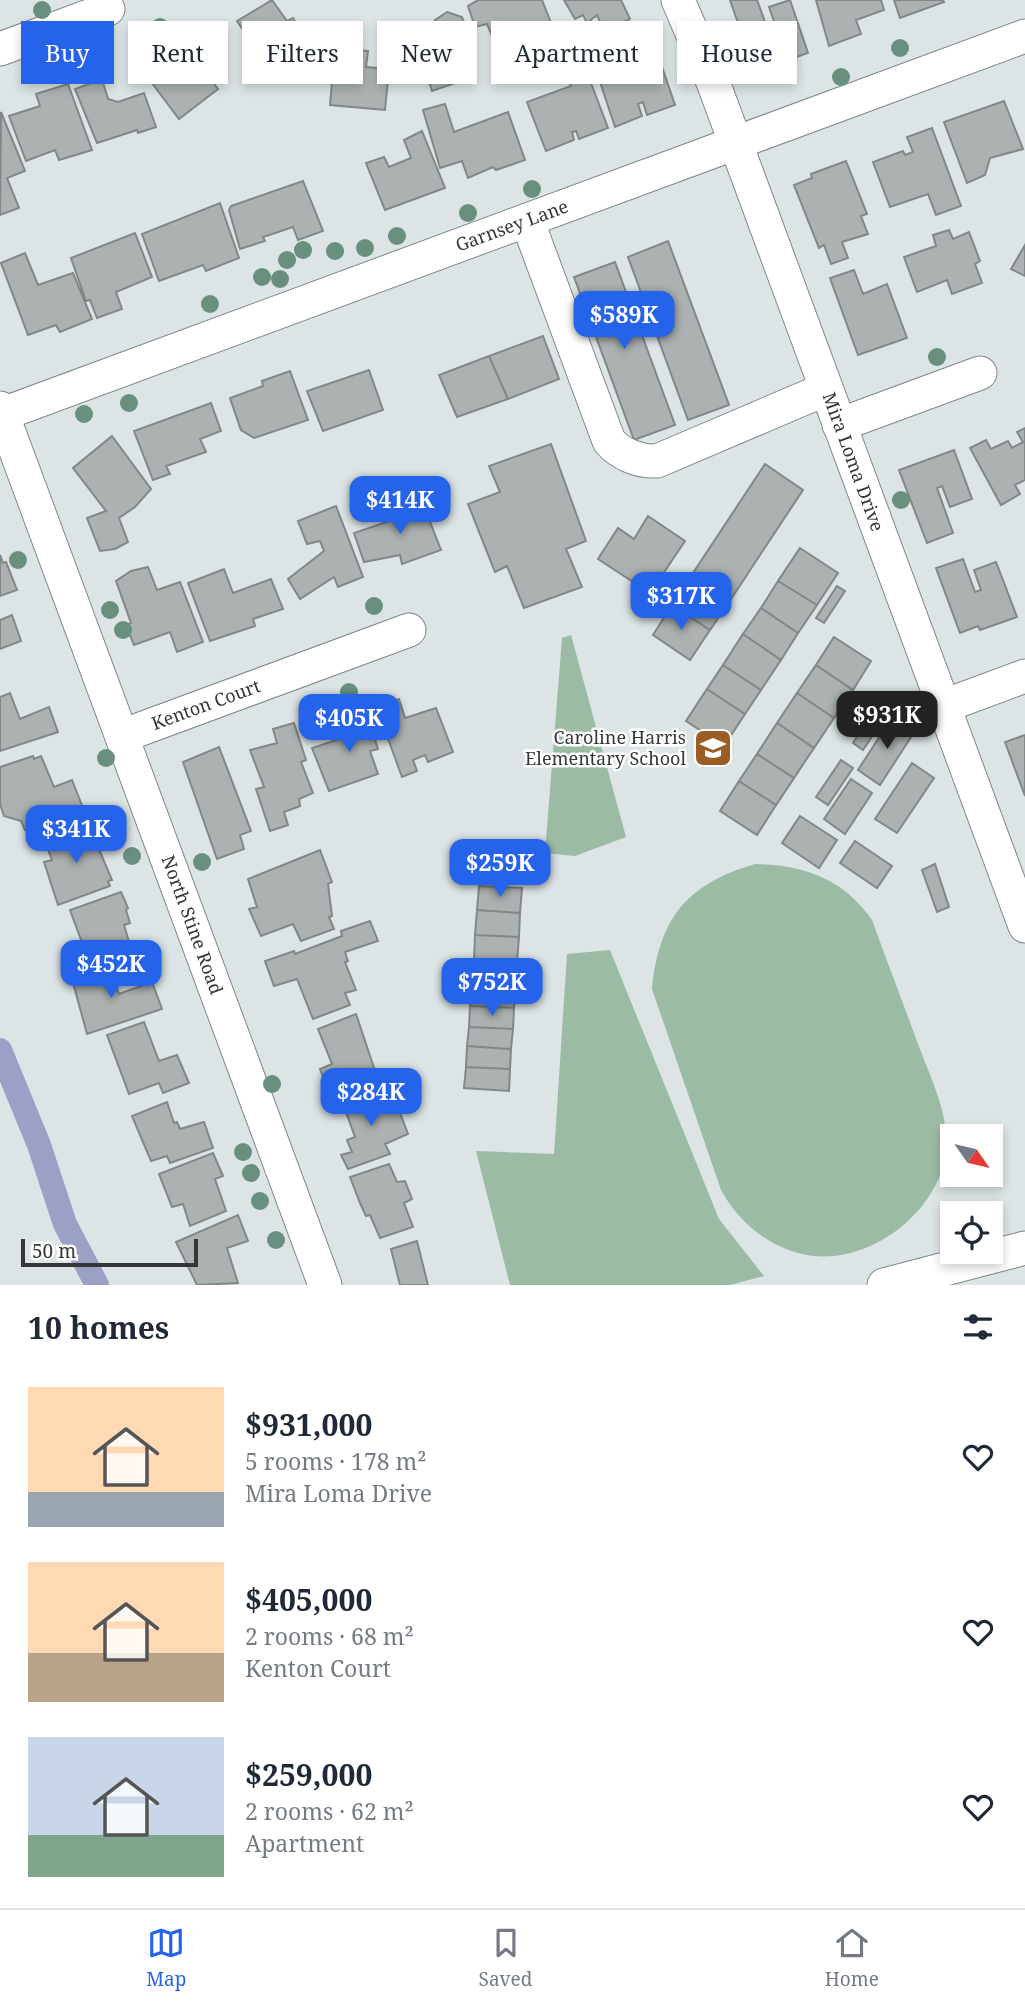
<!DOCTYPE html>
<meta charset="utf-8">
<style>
:root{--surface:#fff;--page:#f6f6f7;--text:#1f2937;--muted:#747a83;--line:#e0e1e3;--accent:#2563eb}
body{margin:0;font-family:"Noto Serif",serif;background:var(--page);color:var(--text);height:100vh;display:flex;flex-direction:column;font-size:26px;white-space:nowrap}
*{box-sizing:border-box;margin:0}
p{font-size:23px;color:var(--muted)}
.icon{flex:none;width:38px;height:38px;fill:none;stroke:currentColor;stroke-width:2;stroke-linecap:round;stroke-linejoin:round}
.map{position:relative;height:1285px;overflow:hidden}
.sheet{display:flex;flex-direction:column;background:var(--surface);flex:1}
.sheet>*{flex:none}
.banner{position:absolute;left:21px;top:21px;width:984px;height:63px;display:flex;gap:14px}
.needle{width:46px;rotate:124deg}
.buttons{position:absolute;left:940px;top:1124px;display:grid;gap:14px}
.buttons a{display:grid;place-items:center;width:63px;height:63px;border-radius:0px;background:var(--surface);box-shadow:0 4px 10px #0003;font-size:35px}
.scale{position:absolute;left:21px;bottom:18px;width:177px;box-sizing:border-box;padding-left:7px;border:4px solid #343738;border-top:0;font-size:19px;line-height:24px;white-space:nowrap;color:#343738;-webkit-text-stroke:5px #fff;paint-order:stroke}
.price{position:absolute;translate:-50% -60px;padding:0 16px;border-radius:14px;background:var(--accent);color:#fff;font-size:23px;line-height:46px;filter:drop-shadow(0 2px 4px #0008)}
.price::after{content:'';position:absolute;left:50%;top:42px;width:21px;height:16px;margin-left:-10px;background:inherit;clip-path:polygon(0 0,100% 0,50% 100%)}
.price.selected{background:#222;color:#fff}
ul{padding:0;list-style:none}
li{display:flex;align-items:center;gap:21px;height:175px;padding:0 28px}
li span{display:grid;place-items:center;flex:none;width:196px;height:140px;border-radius:0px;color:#555}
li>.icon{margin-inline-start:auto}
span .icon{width:84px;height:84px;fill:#fffc;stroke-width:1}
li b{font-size:30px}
h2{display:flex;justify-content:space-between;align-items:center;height:84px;padding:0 28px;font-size:30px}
.tag{padding:0 24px;border-radius:0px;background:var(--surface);box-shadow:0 4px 10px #0003;font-size:24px;line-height:63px}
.tag.selected{background:var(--accent);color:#fff}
.tab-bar{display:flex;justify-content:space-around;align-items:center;height:98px;border-top:2px solid var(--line);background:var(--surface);font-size:19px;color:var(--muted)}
.tab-bar a{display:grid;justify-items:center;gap:4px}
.tab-bar .selected{color:var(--accent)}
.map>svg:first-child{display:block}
.green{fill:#9cbba5}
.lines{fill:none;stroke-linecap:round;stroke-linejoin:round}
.canal{stroke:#9da0c6;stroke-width:24}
.building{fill:#abb2b1;stroke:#818887;stroke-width:2}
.minor-casing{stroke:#808789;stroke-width:35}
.minor{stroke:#fff;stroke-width:33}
.tree{fill:#69907e}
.labels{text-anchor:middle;stroke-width:5;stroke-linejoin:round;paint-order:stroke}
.street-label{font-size:18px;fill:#343738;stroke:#fff}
.poi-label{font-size:18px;fill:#343738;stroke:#fff;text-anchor:end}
</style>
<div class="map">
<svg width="1025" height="1285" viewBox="0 0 1025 1285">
<rect width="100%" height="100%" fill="#dce4e6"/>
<!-- green -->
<path class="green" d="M571,635L626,837L575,856L545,853L562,638Z
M755,864C803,865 843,878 872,920C887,961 903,1003 918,1044C931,1079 949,1113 946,1151C939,1214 865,1269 802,1254C767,1246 738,1221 721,1190L652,989C659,919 686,884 755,864Z
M610,950L719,1219L764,1276L730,1285H510L476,1151L554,1154L567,954Z"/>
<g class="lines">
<!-- canal -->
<path class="canal" d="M0,1050L39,1145L65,1224L97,1285"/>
</g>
<!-- building -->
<path class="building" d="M272,0L287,21L293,18L300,29L308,23L324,47L290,72L286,66L272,73L237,21Z
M478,0H542L558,41L522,55L516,42L497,48L487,24L475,27L468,6Z
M564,0H621L630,19L604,31L597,15L587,23L583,15L575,19Z
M730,0H757L768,30L776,27L769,7L790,0L808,53L755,72Z
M816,0H881L884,10L856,20L861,34L829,46Z
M894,0H943L944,2L900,18Z
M447,12L462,17L469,34L475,51L462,57L470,78L432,91L427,75L405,81L396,56L417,47L413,37L439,29L435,20Z
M650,32L675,105L647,115L643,102L638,104L642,116L615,127L597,73L621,64L626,78L635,75L623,41Z
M188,34L205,56L198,62L218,89L179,119L152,83L179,66L166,50Z
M335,49L368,51L366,67L389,69L385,110L330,105Z
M586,70L608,128L579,139L576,131L572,132L574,140L546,151L527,102L571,86L568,77Z
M102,79L108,99L118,102L144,93L156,127L138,133L137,130L97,143L75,89Z
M68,84L92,150L59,160L55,150L26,161L9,116L40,106L36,94Z
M1004,101L1023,149L990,158L985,175L967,183L944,122Z
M445,104L454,132L508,112L525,160L496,170L493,167L468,178L462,161L440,168L423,110Z
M1,112L25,171L7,178L19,208L0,215Z
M932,128L961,206L936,215L928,194L890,207L873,162L903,151L905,155L913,152L907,137Z
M422,131L445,188L385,210L366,163L384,157L389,167L411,158L404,140Z
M846,161L867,214L861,216L868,234L842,242L848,258L831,264L824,245L819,248L794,185L812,178L811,174Z
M303,181L323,231L298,240L293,227L263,237L265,241L240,249L229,210L231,206Z
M220,203L239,258L206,271L203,265L159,281L142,234Z
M949,230L953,239L969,232L980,261L975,264L982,283L952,294L947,280L917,292L904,257L936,246L933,235Z
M135,233L152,277L116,292L122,309L97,318L90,300L86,301L71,258Z
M668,241L729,405L688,420L628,257Z
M1025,245V276L1011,269Z
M25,253L38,285L73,273L92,319L60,332L56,325L28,335L1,263Z
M615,262L675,425L634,440L574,277Z
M854,270L863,294L887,284L907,338L858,355L830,278Z
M543,336L559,379L508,399L489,356Z
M489,356L508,399L457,417L439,375Z
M369,370L383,410L323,431L307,391Z
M290,371L308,420L254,438L241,430L230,398L263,386L262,381Z
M211,403L221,431L200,439L206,452L166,466L170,474L153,480L134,431Z
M1025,428V480L1015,485L1020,494L1001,505L970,448L986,440L991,449L1008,441L1012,448L1023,442L1017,432Z
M112,436L151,489L135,507L119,518L128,542L115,549L100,551L87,518L106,511L73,468Z
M551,444L586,541L566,549L582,587L524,608L507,566L495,572L468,504L500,492L489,466Z
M954,450L972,499L950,507L942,486L937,488L953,533L927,543L899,470Z
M765,464L803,490L729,602L691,576Z
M421,499L441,550L402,564L400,555L364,562L354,533L395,519L392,510Z
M336,506L363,577L338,587L334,577L300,599L288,579L324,551L320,541L307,544L298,521Z
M648,516L685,541L650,593L598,559L618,528L634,539Z
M800,548L838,573L817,605L778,581Z
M0,555L3,563L6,562L17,590L0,596Z
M963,559L975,592L981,590L974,570L996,562L1017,617L980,630L978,626L960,633L936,568Z
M148,567L157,590L180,582L203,642L177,652L170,632L134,645L126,625L131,623L116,581L131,571Z
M224,569L233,593L271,579L283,609L253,619L255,626L210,641L188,583Z
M691,576L729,602L710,630L672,605Z
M778,581L817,605L798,633L761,608Z
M837,586L845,591L824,623L816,618Z
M672,605L710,630L690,660L653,635Z
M761,608L798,633L781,660L743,634Z
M12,615L21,641L0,649V620Z
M743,634L781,660L761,690L723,665Z
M834,637L871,661L853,690L816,665Z
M723,665L761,690L745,714L707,689Z
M816,665L853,690L834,718L797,693Z
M707,689L745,714L724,746L686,721Z
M10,693L20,719L49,707L58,732L0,751V697Z
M797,693L834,718L814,748L777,723Z
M399,699L405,718L436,708L453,752L428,762L425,755L413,760L417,771L402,777L383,725L378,727L372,709Z
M878,705L888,712L863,750L853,743Z
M369,712L378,739L375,740L378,749L370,751L378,774L329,791L312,748L349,736L343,721Z
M893,716L915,731L880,785L858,770Z
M294,723L306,760L301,762L313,793L299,799L300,806L284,812L288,825L270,831L256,789L264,787L250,750L277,743L273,729Z
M777,723L814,748L794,778L757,754Z
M1025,735V796L1005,742Z
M219,747L251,831L240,835L244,849L217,859L183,762Z
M757,754L794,778L776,805L739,781Z
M33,756L34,759L41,756L54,787L72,780L83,808L25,830L21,821L4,816L0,804V767Z
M841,760L853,768L828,805L816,797Z
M912,763L934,778L897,833L875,819Z
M851,779L872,793L845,834L824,819Z
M739,781L776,805L757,835L720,811Z
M800,816L837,840L819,868L782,843Z
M88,823L112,880L108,881L110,886L58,905L44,862L52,860L44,839Z
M855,841L892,866L877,888L840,863Z
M320,850L332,882L328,884L332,916L329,917L334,929L301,941L293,924L261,936L249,909L257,907L248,879Z
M935,864L949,907L937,912L922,870Z
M479,886L522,888L520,913L477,910Z
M121,892L128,908L126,910L130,923L124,925L130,945L104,955L101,948L86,953L70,910Z
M477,910L520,913L519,937L475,935Z
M370,921L378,941L345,952L348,961L345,962L356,990L345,993L350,1005L313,1019L297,979L274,986L265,961L294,951L295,954L342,936L341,931Z
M475,935L519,937L517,962L474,960Z
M474,960L517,962L515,985L472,983Z
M107,963L119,994L152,982L162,1009L87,1034L72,979Z
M472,983L515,985L514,1008L470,1006Z
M470,1006L514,1008L513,1029L469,1027Z
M356,1014L377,1077L330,1095L320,1069L332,1064L318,1029Z
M144,1022L159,1061L177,1055L189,1083L163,1093L159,1083L129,1094L107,1035Z
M469,1027L513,1029L511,1049L467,1046Z
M467,1046L511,1049L510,1069L466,1067Z
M466,1067L510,1069L509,1091L464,1088Z
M379,1088L388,1109L397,1105L408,1134L385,1144L390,1154L348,1169L341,1155L352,1152L347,1140L355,1137L342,1101Z
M167,1102L174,1123L177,1122L180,1129L204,1122L213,1148L170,1163L167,1156L151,1161L132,1116Z
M213,1153L223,1176L215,1179L226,1211L190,1226L183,1204L172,1207L159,1174Z
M389,1164L397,1182L405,1181L412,1199L404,1203L413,1227L380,1238L370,1215L366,1216L360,1203L350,1177Z
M238,1215L248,1241L227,1248L238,1283L197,1285L176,1242Z
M417,1241L428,1285H400L391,1249Z"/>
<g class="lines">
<defs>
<path id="minor" d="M678,0L713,82L1025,926
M0,49L108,9
M527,220L609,441C620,454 639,462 657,461L826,389
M0,408L325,1285
M0,415L1025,36
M839,425L980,373
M944,706L1025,676
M122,736L409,630
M884,1285L1025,1248"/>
</defs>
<!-- minor casing -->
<use href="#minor" class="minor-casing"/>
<!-- minor -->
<use href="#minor" class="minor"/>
</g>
<!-- trees -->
<g class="tree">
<circle cx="42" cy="10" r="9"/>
<circle cx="160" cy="27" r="9"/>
<circle cx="900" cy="48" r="9"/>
<circle cx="66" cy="54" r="9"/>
<circle cx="841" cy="77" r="9"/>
<circle cx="532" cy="189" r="9"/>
<circle cx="468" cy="213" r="9"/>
<circle cx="397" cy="236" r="9"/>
<circle cx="365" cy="248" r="9"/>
<circle cx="303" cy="250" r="9"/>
<circle cx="335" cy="251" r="9"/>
<circle cx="287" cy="260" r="9"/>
<circle cx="262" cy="277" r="9"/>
<circle cx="280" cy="279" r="9"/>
<circle cx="210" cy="304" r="9"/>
<circle cx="937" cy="357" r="9"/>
<circle cx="129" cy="403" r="9"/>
<circle cx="84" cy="414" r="9"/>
<circle cx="901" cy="500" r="9"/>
<circle cx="18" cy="560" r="9"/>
<circle cx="374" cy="606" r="9"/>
<circle cx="110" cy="610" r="9"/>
<circle cx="123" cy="630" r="9"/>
<circle cx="349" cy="692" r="9"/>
<circle cx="106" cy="758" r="9"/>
<circle cx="132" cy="856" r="9"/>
<circle cx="202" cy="862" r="9"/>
<circle cx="272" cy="1084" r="9"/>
<circle cx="243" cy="1152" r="9"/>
<circle cx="251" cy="1173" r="9"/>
<circle cx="260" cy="1201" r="9"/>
<circle cx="276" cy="1240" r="9"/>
</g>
<!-- icons -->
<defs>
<symbol id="school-square" viewBox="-11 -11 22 22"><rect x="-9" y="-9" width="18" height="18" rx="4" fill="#9c5d24" stroke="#fff"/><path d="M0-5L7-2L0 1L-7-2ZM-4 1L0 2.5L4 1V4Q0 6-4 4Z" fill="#fff"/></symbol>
</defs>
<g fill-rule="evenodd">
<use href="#school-square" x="691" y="726" width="44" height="44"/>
</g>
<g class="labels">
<!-- street labels -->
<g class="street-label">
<text transform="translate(512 226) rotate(-20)" y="6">Garnsey Lane</text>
<text transform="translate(853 462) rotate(70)" y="6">Mira Loma Drive</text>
<text transform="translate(206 705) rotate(-20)" y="6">Kenton Court</text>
<text transform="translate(192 925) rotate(70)" y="6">North Stine Road</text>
</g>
<!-- poi labels -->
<g class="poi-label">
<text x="686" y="744">Caroline Harris<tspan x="686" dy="21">Elementary School</tspan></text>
</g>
</g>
</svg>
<div class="buttons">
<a><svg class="needle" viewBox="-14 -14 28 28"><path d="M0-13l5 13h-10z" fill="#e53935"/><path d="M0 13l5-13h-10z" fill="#747a83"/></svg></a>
<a><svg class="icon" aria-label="locate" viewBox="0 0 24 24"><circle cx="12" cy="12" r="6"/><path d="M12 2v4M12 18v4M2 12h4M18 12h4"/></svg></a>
</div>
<div class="scale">50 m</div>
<b class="price" style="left:624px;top:351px">$589K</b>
<b class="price" style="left:400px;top:536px">$414K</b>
<b class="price" style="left:681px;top:632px">$317K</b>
<b class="price selected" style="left:887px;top:751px">$931K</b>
<b class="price" style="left:349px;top:754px">$405K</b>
<b class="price" style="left:76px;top:865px">$341K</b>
<b class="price" style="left:500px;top:899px">$259K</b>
<b class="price" style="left:111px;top:1000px">$452K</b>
<b class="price" style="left:492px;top:1018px">$752K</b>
<b class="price" style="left:371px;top:1128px">$284K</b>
<div class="banner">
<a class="tag selected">Buy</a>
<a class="tag">Rent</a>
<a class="tag">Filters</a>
<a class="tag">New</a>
<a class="tag">Apartment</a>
<a class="tag">House</a>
</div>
</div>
<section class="sheet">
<h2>10 homes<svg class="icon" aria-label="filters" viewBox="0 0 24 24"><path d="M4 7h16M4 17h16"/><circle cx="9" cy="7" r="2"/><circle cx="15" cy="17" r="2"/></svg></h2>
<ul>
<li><span style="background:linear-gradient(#ffd9b3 75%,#9aa5b1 0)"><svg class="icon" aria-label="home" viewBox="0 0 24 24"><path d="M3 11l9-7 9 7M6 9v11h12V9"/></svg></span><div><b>$931,000</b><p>5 rooms · 178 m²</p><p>Mira Loma Drive</p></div><svg class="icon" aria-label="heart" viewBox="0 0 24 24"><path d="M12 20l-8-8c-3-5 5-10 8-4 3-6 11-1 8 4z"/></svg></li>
<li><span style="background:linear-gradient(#ffd9b3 65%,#b9a48a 0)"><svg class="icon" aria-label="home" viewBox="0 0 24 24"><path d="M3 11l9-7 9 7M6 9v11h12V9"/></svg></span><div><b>$405,000</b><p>2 rooms · 68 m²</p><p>Kenton Court</p></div><svg class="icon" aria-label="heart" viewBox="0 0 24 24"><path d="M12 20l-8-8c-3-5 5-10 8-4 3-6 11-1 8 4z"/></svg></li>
<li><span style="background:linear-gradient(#c9d6e8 70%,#7fa58c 0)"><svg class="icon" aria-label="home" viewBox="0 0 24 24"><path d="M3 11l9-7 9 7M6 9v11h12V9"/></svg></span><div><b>$259,000</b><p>2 rooms · 62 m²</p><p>Apartment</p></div><svg class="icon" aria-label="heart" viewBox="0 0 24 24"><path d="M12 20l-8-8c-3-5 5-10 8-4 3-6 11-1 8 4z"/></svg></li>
</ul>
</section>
<nav class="tab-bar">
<a class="selected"><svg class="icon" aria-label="map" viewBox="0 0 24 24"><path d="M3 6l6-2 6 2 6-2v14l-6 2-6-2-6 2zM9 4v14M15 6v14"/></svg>Map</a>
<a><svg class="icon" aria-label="saved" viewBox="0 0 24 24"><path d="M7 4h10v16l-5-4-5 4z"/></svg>Saved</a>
<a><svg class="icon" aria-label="home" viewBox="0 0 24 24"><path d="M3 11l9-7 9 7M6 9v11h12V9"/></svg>Home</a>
</nav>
